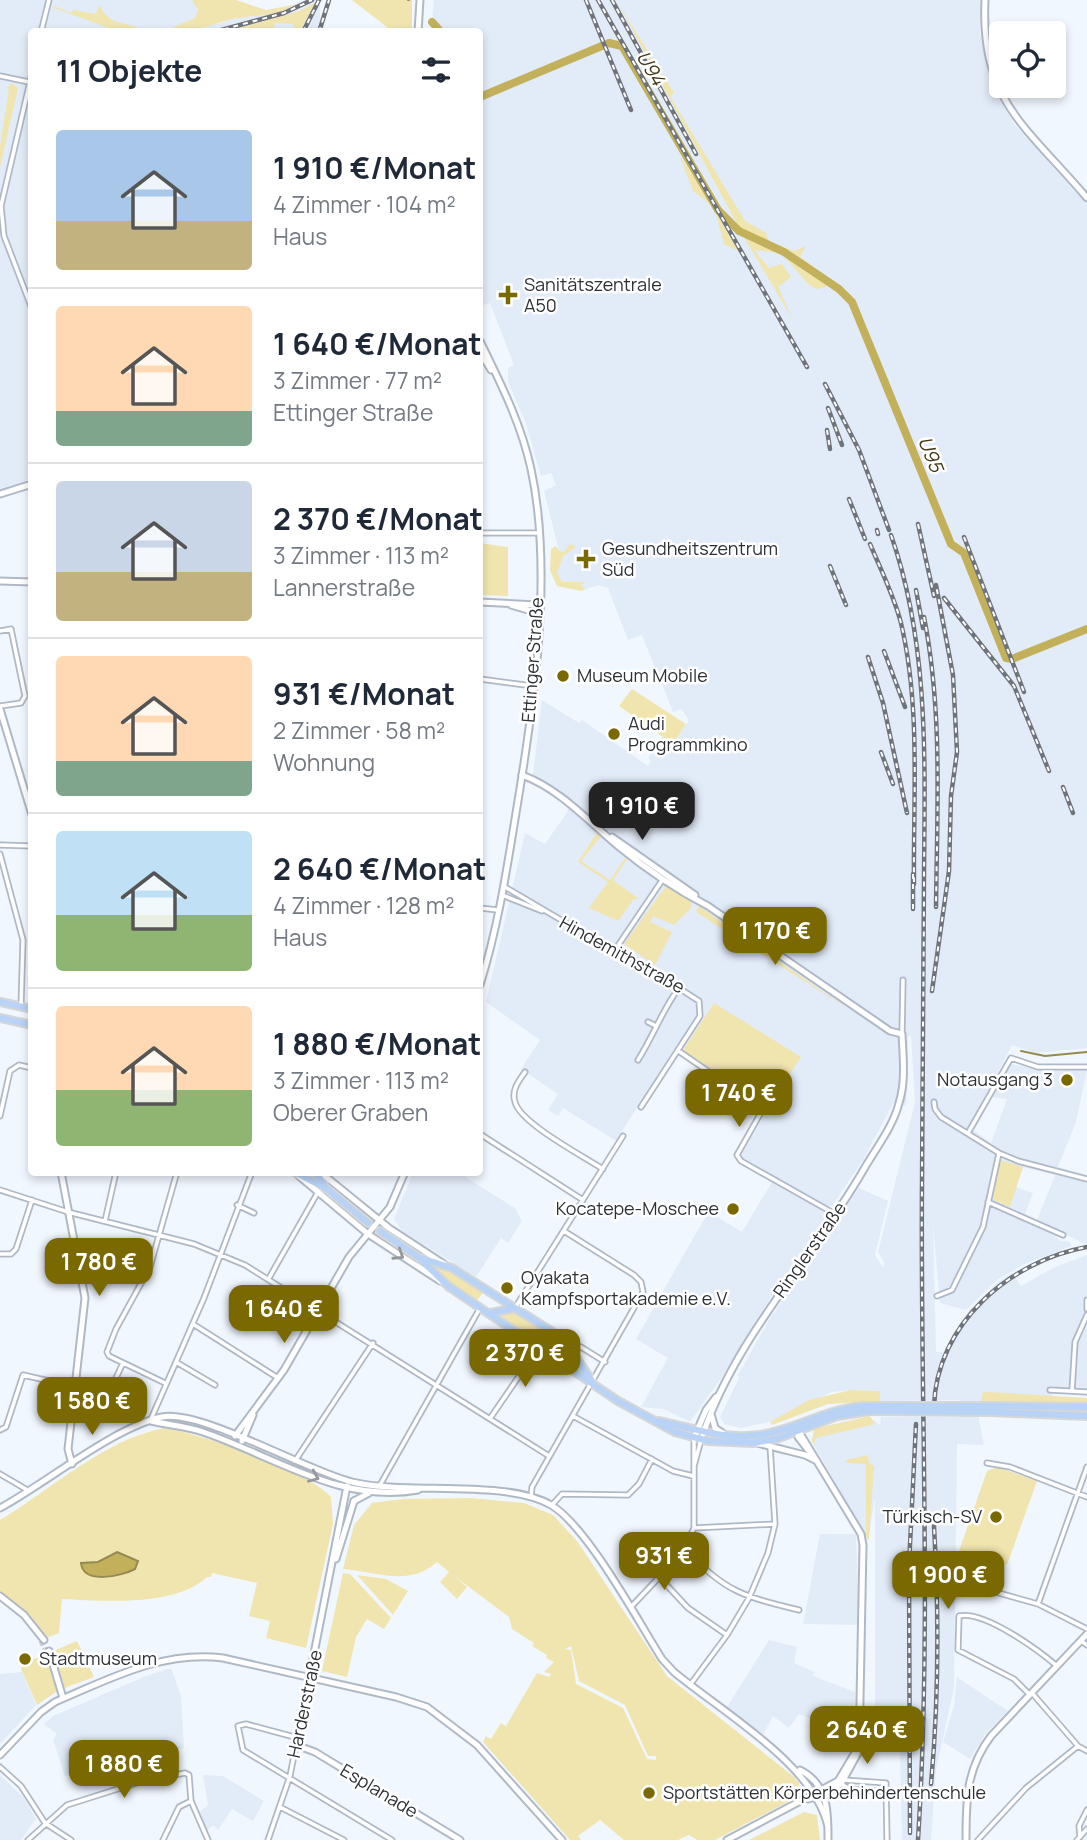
<!DOCTYPE html>
<html lang="de">
<meta charset="utf-8">
<style>
:root{--surface:#fff;--page:#f2f2f3;--text:#1f2937;--muted:#747a83;--line:#e0e1e3;--accent:#7a6800}
body{margin:0;font-family:Manrope,sans-serif;background:var(--page);color:var(--text);height:100vh;display:flex;flex-direction:column;font-size:26px;white-space:nowrap}
*{box-sizing:border-box;margin:0}
p{font-size:23px;color:var(--muted)}
.icon{flex:none;width:38px;height:38px;fill:none;stroke:currentColor;stroke-width:2;stroke-linecap:round;stroke-linejoin:round}
.map{position:relative;flex:1;overflow:hidden}
.drawer{position:absolute;left:28px;top:28px;width:455px;height:1148px;display:flex;flex-direction:column;background:var(--surface);border-radius:7px;box-shadow:0 4px 10px #0003}
.drawer>*{flex:none}
.fabs{position:absolute;left:989px;top:21px;display:grid;gap:14px}
.fabs a{display:grid;place-items:center;width:77px;height:77px;border-radius:7px;background:var(--surface);box-shadow:0 4px 10px #0003;font-size:35px}
.price{position:absolute;translate:-50% -60px;padding:0 16px;border-radius:14px;background:var(--accent);color:#fff;font-size:23px;line-height:46px;filter:drop-shadow(0 2px 4px #0008)}
.price::after{content:'';position:absolute;left:50%;top:42px;width:21px;height:16px;margin-left:-10px;background:inherit;clip-path:polygon(0 0,100% 0,50% 100%)}
.price.current{background:#222;color:#fff}
ul{padding:0;list-style:none}
li{display:flex;align-items:center;gap:21px;height:175px;padding:0 28px}
li+li{border-top:2px solid var(--line)}
li span{display:grid;place-items:center;flex:none;width:196px;height:140px;border-radius:7px;color:#555}
li>.icon{margin-inline-start:auto}
span .icon{width:84px;height:84px;fill:#fffc;stroke-width:1}
li b{font-size:30px}
h2{display:flex;justify-content:space-between;align-items:center;height:84px;padding:0 28px;font-size:30px}
.map>svg:first-child{display:block}
.built{fill:#e2ebf8}
.green{fill:#f0e5af;fill-rule:evenodd}
.water{fill:#c2b05b;stroke:#958a50;stroke-width:2}
.lines{fill:none;stroke-linecap:round;stroke-linejoin:round}
.stream{stroke:#958a50;stroke-width:2}
.river{stroke:#c2b05b;stroke-width:8}
.tertiary-tunnel{stroke:#cacfd7;stroke-width:5;stroke-dasharray:5 2.5;stroke-linecap:butt}
.minor-casing{stroke:#afb9c6;stroke-width:7}
.tertiary-casing{stroke:#afb9c6;stroke-width:9}
.secondary-casing{stroke:#afb9c6;stroke-width:9}
.primary-casing{stroke:#d5d6d7;stroke-width:10}
.minor{stroke:#fff;stroke-width:3.5}
.tertiary{stroke:#fff;stroke-width:5}
.secondary{stroke:#fff;stroke-width:5}
.primary{stroke:#b8d3f6;stroke-width:6}
.rail-casing{stroke:#6f747a;stroke-width:4.5}
.rail{stroke:#fff;stroke-width:2;stroke-dasharray:5;stroke-linecap:butt}
.primary-bridge-casing{stroke:#d5d6d7;stroke-width:10;stroke-linecap:butt}
.primary-bridge{stroke:#b8d3f6;stroke-width:6}
.oneway{stroke:#96989a}
.poi-dot{fill:#7a6800;stroke:#fff;stroke-width:2.5}
.labels{text-anchor:middle;stroke-width:5;stroke-linejoin:round;paint-order:stroke}
.poi-label{font-size:18px;fill:#2d3136;stroke:#fff;text-anchor:start}
.street-label{font-size:18px;fill:#2d3136;stroke:#fff}
.water-label{font-size:19px;font-style:italic;fill:#3f3813;stroke:#fff}
</style>
<div class="map">
<svg width="1087" height="1840" viewBox="0 0 1087 1840">
<rect width="100%" height="100%" fill="#f1f7ff"/>
<!-- built -->
<path class="built" d="M0,0H192L197,6V15L218,24L232,19L278,13L304,0H324L320,1V20L326,0H331L321,31L32,32L31,479L0,489Z
M434,0H981L980,34L992,88L1015,125L1087,205V1048L1036,1053L1012,1045L969,1127L991,1143L1007,1099L993,1097L1011,1064L1046,1071L1087,1070L1076,1122L1058,1167L1087,1175V1245L1037,1220L1055,1175L1023,1167L1016,1187L1033,1193L1023,1219L1053,1232L1060,1241H1069L1072,1246L1025,1264L998,1279L966,1310L940,1303L933,1224L936,1352H944L969,1311L998,1282L1012,1273L1021,1286L1053,1268L1087,1255V1390L1053,1388L1052,1396L982,1393L979,1419L984,1445L957,1444L954,1688L936,1770L931,1840H902L899,1714L889,1713V1720L875,1719V1498L868,1540L811,1440L817,1428L855,1419L874,1420L880,1425L881,1417H958L959,1400L880,1401V1391L851,1390L832,1392L770,1422L740,1428L724,1424L720,1417L739,1378L738,1375L769,1320L859,1188L888,1201L875,1255L883,1268L884,1262L878,1252L915,1102L911,1035L908,1037L906,1106L894,1102L863,1160L832,1206H827L742,1158L743,1151L766,1113L764,1105L684,1055L682,1050L674,1049L616,1141L563,1108L558,1116L548,1110L558,1094L521,1069L540,1040L486,1002L525,833L545,844L568,811L567,806L532,782L542,700L579,723L582,720L648,766L651,760L648,758L663,736L673,744L689,720L681,709L673,712L656,669L642,674L655,668L642,635L628,640L608,588L598,585L582,591L557,586L550,570L551,560L559,551L544,491L556,485L551,473L541,476L525,421L508,382V368L514,365L490,303L480,306V32H431Z
M459,1173L515,1208L522,1221L508,1243L501,1238L476,1277L402,1231L394,1219L413,1173Z
M772,1182L831,1215L828,1220L775,1290L720,1380L690,1422L664,1409L641,1407L668,1358L636,1339L696,1233L709,1212L742,1232Z
M820,1534H856L859,1625L803,1624Z
M769,1640L797,1647L794,1663L814,1672L813,1676L855,1692L854,1746L821,1735L824,1725L799,1714L789,1728L773,1716L763,1735L727,1707Z
M171,1668L181,1696L184,1748L65,1776L53,1740L57,1734L44,1724L53,1716L146,1676Z
M22,1672L36,1705L0,1744V1674Z
M957,1677L1008,1711L986,1733L970,1759L943,1742L954,1705Z
M0,1775L23,1797L36,1819L21,1840H0Z
M203,1775L223,1776L264,1801L253,1821L232,1809L218,1830L214,1825L206,1831L200,1812L208,1805Z"/>
<!-- green -->
<path class="green" d="M192,0H236L266,10L298,4L278,13L232,19L192,31H164L195,18L198,10Z
M352,0H412V31H392Z
M316,2L300,31H293L294,24L275,23L273,31H227L300,11Z
M618,3L674,93L670,96L745,221L766,233L769,241L794,251L806,246L800,257L827,276L826,287L817,289L809,285L781,253L754,250L769,268L782,264L791,277L778,287L793,320L748,244Z
M99,5C111,28 124,20 147,31H117L54,8V6L71,13L73,10L96,14Z
M12,83L18,88L0,167V146L9,89H6Z
M680,157L700,183L738,247V251L724,244L714,207L693,191Z
M480,543L508,547V596L480,595Z
M570,544L576,547L563,556L557,573L562,582H584L581,586L585,589L582,591L557,586L550,570L551,549L556,546L559,551L564,552Z
M632,689L686,724L673,744L619,706Z
M598,831L602,835L581,861L610,880L625,858L627,859L613,880L639,899H634L618,921L589,908L608,882L578,862Z
M666,886L692,902L691,908L674,925L653,916L650,922L672,932L655,965L624,944Z
M699,906L845,1007L699,914L696,911Z
M714,1003L801,1057L769,1105L682,1052Z
M1003,1161L1023,1167L1010,1207L994,1200L992,1195L999,1162Z
M431,1265L453,1272L484,1291L477,1301L447,1282Z
M515,1311L557,1338L584,1373L498,1314Z
M851,1390L880,1391V1401L828,1404L772,1425L770,1422L809,1400Z
M989,1392L1087,1398V1402H981L982,1393Z
M870,1416L875,1424L816,1438L814,1444L820,1457L812,1441L814,1429Z
M164,1428C200,1433 308,1471 331,1497L333,1524L306,1648L266,1638L270,1621L249,1616L257,1583L212,1573L211,1577H207C175,1607 105,1601 62,1599L59,1633L46,1638L32,1618L0,1592V1520C52,1489 103,1440 164,1428ZM112,1554L135,1559L130,1572L99,1577L81,1563L98,1562Z
M868,1455L869,1463L874,1466L869,1540L863,1533L866,1532V1464L847,1463L846,1460Z
M998,1467L1037,1481L1007,1565L959,1551L987,1471Z
M470,1498L524,1503L553,1515L577,1541L667,1676L793,1776L800,1784L797,1788L801,1795L715,1840H697L689,1835L678,1840H624L600,1820L578,1836L581,1840H570L483,1742L486,1736L491,1739L501,1723L506,1726L537,1673L549,1677L551,1674L544,1672L554,1662L546,1658L547,1655L532,1646L534,1643L512,1629L509,1617L453,1575L467,1587L457,1599L440,1582L449,1572L437,1562C410,1587 376,1572 343,1569L354,1525L372,1503L403,1499ZM571,1646L579,1681L625,1705L648,1756H656V1760L647,1759L623,1708L576,1684L571,1650L565,1649Z
M343,1573L350,1574L391,1618L384,1629L367,1619L356,1637L347,1677L322,1671Z
M357,1575L386,1579L408,1591L393,1615Z
M77,1641L94,1677L59,1690L37,1705L21,1669L25,1663Z
M804,1812L817,1815L820,1840H749Z"/>
<!-- water -->
<path class="water" d="M117,1552L138,1561L135,1569C122,1576 83,1585 81,1563L98,1562Z"/>
<g class="lines">
<!-- stream -->
<path class="stream" d="M408,0H409
M432,22L436,25
M756,239L784,252L828,282
M1021,1051L1045,1056L1087,1052"/>
<!-- river -->
<path class="river" d="M432,22L441,32
M480,97L609,43L622,46L718,210L739,231L784,252L839,289L852,302L951,544L964,553L1006,658L1012,659L1087,629"/>
<!-- tertiary-tunnel -->
<path class="tertiary-tunnel" d="M41,1641L46,1652"/>
<defs>
<path id="minor" d="M41,32L49,0
M32,73L1,206L4,236L32,309
M0,76L29,82
M480,533H539
M0,631L11,629L25,696L21,703L0,706
M480,679L533,686
M0,845L32,846
M0,854L23,940L21,1007
M505,887L607,947L635,960L699,1001L700,1016L641,1107
M502,895L542,911
M480,908L498,910
M615,950L663,879
M648,1022L656,1026
M902,1034L903,980
M680,1052L763,1109L737,1155L741,1161L835,1214
M638,1060C652,1038 660,1016 674,995
M525,1072C519,1081 511,1090 515,1102C520,1123 583,1156 603,1169
M934,1102L935,1109L941,1117L999,1153L1018,1161L1087,1179
M0,1116L10,1071L19,1065L32,1068
M968,1133L1011,1058L1038,1067H1087
M480,1134L583,1200
M0,1190L68,1212L194,1244L245,1265L549,1456
M988,1202L1063,1235
M237,1205L254,1213
M105,1221L116,1172
M0,1254H11L16,1249L32,1200
M269,1278L318,1192
M937,1296L952,1290L983,1227L999,1153
M1087,1300V1309
M515,1308L623,1136
M193,1324L278,1378
M567,1344L581,1347L605,1362
M176,1362L215,1385
M115,1380L123,1363
M165,1383L109,1356L107,1352L116,1329L150,1267L177,1172
M1050,1390L1087,1392
M1072,1391L1075,1342L1087,1315
M573,1416L673,1471L693,1476
M491,1417L539,1347
M151,1419L204,1298L252,1172
M0,1430L6,1427L23,1375L76,1387
M295,1461L373,1343
M987,1463L1010,1467L1087,1497
M694,1466L701,1440
M0,1474L29,1491
M380,1485L480,1308
M531,1497L532,1487L643,1292L641,1282L634,1275L564,1231
M552,1505L562,1494L628,1495L639,1484L652,1459
M694,1528L775,1524
M685,1548C722,1591 745,1597 799,1610
M660,1578L688,1608L727,1635
M963,1583L1038,1604L1087,1629
M1038,1604L1087,1467
M631,1607L680,1555L694,1528V1439
M1081,1641L1087,1645
M690,1685L727,1635L749,1598L768,1553L775,1524L770,1446
M1032,1693L1078,1746L1087,1751
M1030,1695L1014,1679L958,1650L959,1616C984,1610 1038,1650 1057,1666
M298,1738L246,1724L238,1726L243,1750L392,1840
M0,1767L21,1786L45,1823L71,1840
M844,1780L886,1783L887,1840
M841,1784L850,1789L886,1792
M280,1807L344,1840
M1080,1837L1079,1826L1087,1810
M28,1840L67,1805L143,1781L185,1773L189,1775L191,1801L208,1840
M163,1840L179,1807L191,1801
M268,1840L290,1776L296,1745
M978,1840L1026,1788L1078,1746
M1077,1840L1087,1829"/>
<path id="tertiary" d="M0,494L32,484
M0,581L32,582
M480,602L538,605
M511,605L538,613
M0,709L32,815
M522,775C560,789 588,821 618,846C646,869 677,890 708,906L890,1031L902,1034C903,1056 906,1082 899,1103C893,1127 876,1148 864,1169C813,1258 737,1335 703,1434
M612,837L695,895
M61,1172L85,1298L68,1449L72,1464
M711,1414L715,1428L724,1434
M799,1427L798,1437L812,1455
M798,1430L861,1534L863,1545L859,1751L841,1784L824,1795L808,1799
M694,1438L706,1410L716,1397
M757,1443L805,1455L817,1461
M347,1486L296,1745L315,1752L460,1840
M336,1559L354,1501
M0,1596L24,1615L44,1640
M49,1651L63,1698
M0,1755L41,1712L55,1702C109,1679 163,1650 223,1658L396,1697L427,1707L477,1745L562,1840
M727,1840L838,1781L856,1751
M966,1840C966,1800 966,1769 991,1736L1087,1634"/>
<path id="secondary" d="M985,0C980,101 1027,127 1087,198
M418,32L420,0
M480,341C500,382 521,423 531,469C554,575 533,712 515,819C506,875 497,931 480,985
M480,352L491,370
M320,1172L389,1228L444,1264
M299,1176L368,1234L440,1281
M151,1421C168,1425 186,1426 203,1432C274,1456 340,1504 418,1490
M235,1436L284,1370L349,1257L390,1207L405,1172
M242,1441L253,1415
M354,1501L369,1493
M0,1508C45,1484 114,1427 162,1417C200,1409 307,1471 352,1482C405,1495 507,1479 551,1505C587,1526 638,1621 662,1659L674,1672C722,1712 815,1765 828,1827
M800,1770C829,1785 828,1812 828,1840"/>
<path id="primary" d="M0,1002L32,1009
M0,1018L32,1025
M295,1172L327,1189L368,1223
M315,1172L324,1184
M380,1231L418,1257L452,1268L551,1331L567,1344L592,1381
M418,1257L448,1286L618,1401L675,1432L708,1441L753,1443L776,1439L837,1416L870,1411
M491,1313L515,1308
M990,1406L1087,1407
M990,1412L1087,1416
M658,1421C694,1428 723,1440 760,1435C799,1429 830,1406 870,1406"/>
</defs>
<!-- minor casing -->
<use href="#minor" class="minor-casing"/>
<!-- tertiary casing -->
<use href="#tertiary" class="tertiary-casing"/>
<!-- secondary casing -->
<use href="#secondary" class="secondary-casing"/>
<!-- primary casing -->
<use href="#primary" class="primary-casing"/>
<!-- minor -->
<use href="#minor" class="minor"/>
<!-- tertiary -->
<use href="#tertiary" class="tertiary"/>
<!-- secondary -->
<use href="#secondary" class="secondary"/>
<!-- primary -->
<use href="#primary" class="primary"/>
<defs>
<path id="rail" d="M586,0L631,110
M598,0L807,367
M612,0L696,154
M214,32L284,13L312,0
M303,32L319,0
M319,32L329,0
M825,384L859,450L889,530
M828,408L842,445
M827,430L830,449
M849,499L865,539
M918,524L934,596
M877,530L878,534
M891,535C929,643 925,761 924,874C924,977 922,1080 922,1183C920,1402 932,1621 918,1840
M964,537L1024,692
M870,544C881,570 894,596 901,623C921,708 913,798 914,884
M830,566L846,605
M916,590L923,628
M944,598L1014,686L1049,771
M924,617C943,713 937,811 936,907
M884,651L905,707
M868,657L883,703L907,813
M881,752L893,784
M1063,787L1073,813
M913,874V909
M932,991L949,871L951,796L957,752L953,675L936,585
M934,1407C936,1324 1010,1261 1087,1247
M931,1784C939,1697 939,1613 934,1526
M910,1833L909,1565L916,1424"/>
</defs>
<!-- rail casing -->
<use href="#rail" class="rail-casing"/>
<!-- rail -->
<use href="#rail" class="rail"/>
<defs>
<path id="primary-bridge" d="M870,1406H990
M870,1411L990,1412"/>
</defs>
<!-- primary-bridge casing -->
<use href="#primary-bridge" class="primary-bridge-casing"/>
<!-- primary-bridge -->
<use href="#primary-bridge" class="primary-bridge"/>
</g>
<!-- one-way arrows -->
<defs><path id="oneway-chevron" d="M-2-3.5L2.5 0L-2 3.5" fill="none" stroke-width="1.6" stroke-linecap="round" stroke-linejoin="round" transform="scale(1.75)"/></defs>
<g class="oneway">
<use href="#oneway-chevron" transform="translate(399 1255) rotate(33)"/>
<use href="#oneway-chevron" transform="translate(314 1477) rotate(23)"/>
</g>
<!-- markers -->
<g class="poi-dot">
<path d="M504.5 284.5h7v7h7v7h-7v7h-7v-7h-7v-7h7z"/>
<path d="M582.5 548.5h7v7h7v7h-7v7h-7v-7h-7v-7h7z"/>
<circle cx="563" cy="676" r="7"/>
<circle cx="614" cy="734" r="7"/>
<circle cx="1067" cy="1080" r="7"/>
<circle cx="733" cy="1209" r="7"/>
<circle cx="507" cy="1288" r="7"/>
<circle cx="996" cy="1517" r="7"/>
<circle cx="25" cy="1659" r="7"/>
<circle cx="649" cy="1793" r="7"/>
</g>
<g class="labels">
<!-- poi labels -->
<g class="poi-label">
<text x="524" y="291">Sanitätszentrale<tspan x="524" dy="21">A50</tspan></text>
<text x="602" y="555">Gesundheitszentrum<tspan x="602" dy="21">Süd</tspan></text>
<text x="577" y="682">Museum Mobile</text>
<text x="628" y="730">Audi<tspan x="628" dy="21">Programmkino</tspan></text>
<text x="1053" y="1086" text-anchor="end">Notausgang 3</text>
<text x="719" y="1215" text-anchor="end">Kocatepe-Moschee</text>
<text x="521" y="1284">Oyakata<tspan x="521" dy="21">Kampfsportakademie e.V.</tspan></text>
<text x="982" y="1523" text-anchor="end">Türkisch-SV</text>
<text x="39" y="1665">Stadtmuseum</text>
<text x="663" y="1799">Sportstätten Körperbehindertenschule</text>
</g>
<!-- street labels -->
<g class="street-label">
<text transform="translate(533 660) rotate(-86)" y="6">Ettinger Straße</text>
<text transform="translate(622 955) rotate(29)" y="6">Hindemithstraße</text>
<text transform="translate(810 1250) rotate(-55)" y="6">Ringlerstraße</text>
<text transform="translate(305 1704) rotate(-78)" y="6">Harderstraße</text>
<text transform="translate(379 1791) rotate(31)" y="6">Esplanade</text>
</g>
<!-- water labels -->
<g class="water-label">
<text transform="translate(651 68) rotate(59)" y="7">U94</text>
<text transform="translate(931 454) rotate(68)" y="7">U95</text>
</g>
</g>
</svg>
<div class="fabs">
<a><svg class="icon" aria-label="locate" viewBox="0 0 24 24"><circle cx="12" cy="12" r="6"/><path d="M12 2v4M12 18v4M2 12h4M18 12h4"/></svg></a>
</div>
<b class="price current" style="left:642px;top:842px">1 910 €</b>
<b class="price" style="left:775px;top:967px">1 170 €</b>
<b class="price" style="left:739px;top:1129px">1 740 €</b>
<b class="price" style="left:99px;top:1298px">1 780 €</b>
<b class="price" style="left:284px;top:1345px">1 640 €</b>
<b class="price" style="left:525px;top:1389px">2 370 €</b>
<b class="price" style="left:92px;top:1437px">1 580 €</b>
<b class="price" style="left:664px;top:1592px">931 €</b>
<b class="price" style="left:948px;top:1611px">1 900 €</b>
<b class="price" style="left:867px;top:1766px">2 640 €</b>
<b class="price" style="left:124px;top:1800px">1 880 €</b>
<section class="drawer">
<h2>11 Objekte<svg class="icon" aria-label="filters" viewBox="0 0 24 24"><path d="M4 7h16M4 17h16"/><circle cx="9" cy="7" r="2"/><circle cx="15" cy="17" r="2"/></svg></h2>
<ul>
<li><span style="background:linear-gradient(#a9c7e8 65%,#c2b280 0)"><svg class="icon" aria-label="home" viewBox="0 0 24 24"><path d="M3 11l9-7 9 7M6 9v11h12V9"/></svg></span><div><b>1 910 €/Monat</b><p>4 Zimmer · 104 m²</p><p>Haus</p></div></li>
<li><span style="background:linear-gradient(#ffd9b3 75%,#7fa58c 0)"><svg class="icon" aria-label="home" viewBox="0 0 24 24"><path d="M3 11l9-7 9 7M6 9v11h12V9"/></svg></span><div><b>1 640 €/Monat</b><p>3 Zimmer · 77 m²</p><p>Ettinger Straße</p></div></li>
<li><span style="background:linear-gradient(#c9d6e8 65%,#c2b280 0)"><svg class="icon" aria-label="home" viewBox="0 0 24 24"><path d="M3 11l9-7 9 7M6 9v11h12V9"/></svg></span><div><b>2 370 €/Monat</b><p>3 Zimmer · 113 m²</p><p>Lannerstraße</p></div></li>
<li><span style="background:linear-gradient(#ffd9b3 75%,#7fa58c 0)"><svg class="icon" aria-label="home" viewBox="0 0 24 24"><path d="M3 11l9-7 9 7M6 9v11h12V9"/></svg></span><div><b>931 €/Monat</b><p>2 Zimmer · 58 m²</p><p>Wohnung</p></div></li>
<li><span style="background:linear-gradient(#bfe0f5 60%,#8fb573 0)"><svg class="icon" aria-label="home" viewBox="0 0 24 24"><path d="M3 11l9-7 9 7M6 9v11h12V9"/></svg></span><div><b>2 640 €/Monat</b><p>4 Zimmer · 128 m²</p><p>Haus</p></div></li>
<li><span style="background:linear-gradient(#ffd9b3 60%,#8fb573 0)"><svg class="icon" aria-label="home" viewBox="0 0 24 24"><path d="M3 11l9-7 9 7M6 9v11h12V9"/></svg></span><div><b>1 880 €/Monat</b><p>3 Zimmer · 113 m²</p><p>Oberer Graben</p></div></li>
</ul>
</section>
</div>
